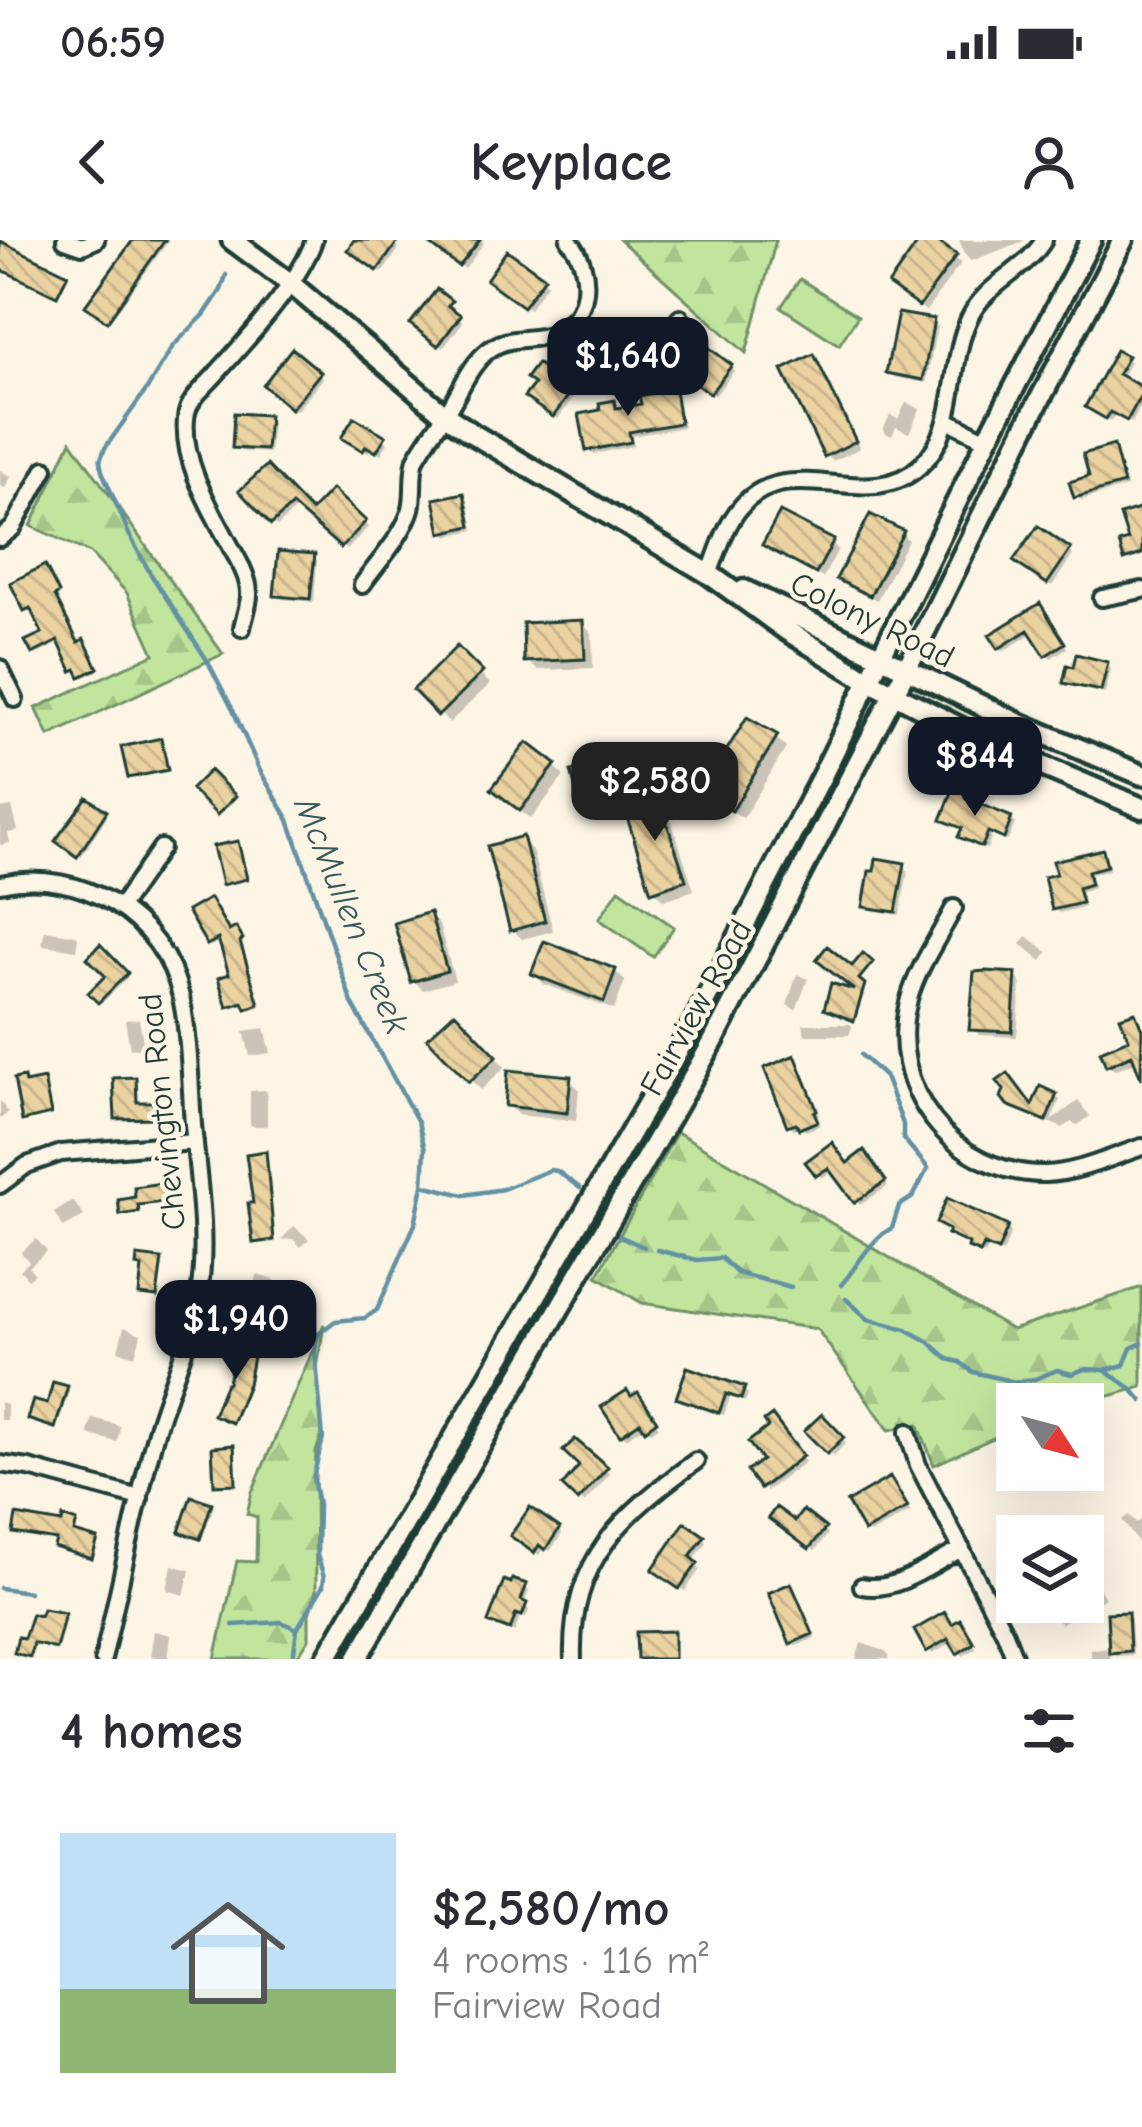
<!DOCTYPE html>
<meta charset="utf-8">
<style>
:root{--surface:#fff;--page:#f2f2f3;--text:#2b2b33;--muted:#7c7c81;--line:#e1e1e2;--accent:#111827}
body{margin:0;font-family:"Comic Neue",sans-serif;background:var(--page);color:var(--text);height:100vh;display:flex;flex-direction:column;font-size:45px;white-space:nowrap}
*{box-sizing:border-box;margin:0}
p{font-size:39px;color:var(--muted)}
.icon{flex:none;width:66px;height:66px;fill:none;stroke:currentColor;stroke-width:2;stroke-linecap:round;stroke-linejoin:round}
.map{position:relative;height:1419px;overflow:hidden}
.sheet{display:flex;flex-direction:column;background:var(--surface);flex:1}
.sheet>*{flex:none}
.needle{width:78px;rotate:126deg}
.controls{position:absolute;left:996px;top:1143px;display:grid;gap:24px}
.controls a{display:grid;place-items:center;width:108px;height:108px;border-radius:0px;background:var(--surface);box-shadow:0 12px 48px #0002;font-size:60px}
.price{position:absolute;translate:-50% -102px;padding:0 27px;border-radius:24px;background:var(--accent);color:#fff;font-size:39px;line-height:78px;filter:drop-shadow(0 3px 6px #0008)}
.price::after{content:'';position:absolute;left:50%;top:72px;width:36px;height:27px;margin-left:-18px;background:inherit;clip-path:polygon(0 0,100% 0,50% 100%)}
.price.selected{background:#222;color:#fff}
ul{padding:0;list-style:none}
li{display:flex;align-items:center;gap:36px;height:300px;padding:0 60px}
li+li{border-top:3px solid var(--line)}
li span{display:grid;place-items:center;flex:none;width:336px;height:240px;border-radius:0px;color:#555}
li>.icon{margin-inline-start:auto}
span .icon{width:144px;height:144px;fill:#fffc;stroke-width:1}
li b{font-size:51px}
h2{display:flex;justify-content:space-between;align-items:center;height:144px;padding:0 60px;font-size:51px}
.status{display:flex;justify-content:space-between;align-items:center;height:84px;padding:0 60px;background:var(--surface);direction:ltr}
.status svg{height:33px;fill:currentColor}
header{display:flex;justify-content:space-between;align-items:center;height:156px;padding:0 60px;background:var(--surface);font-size:54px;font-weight:700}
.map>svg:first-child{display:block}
.forest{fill:url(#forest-firs);stroke:#709169;stroke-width:3}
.pitch{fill:#c2e59e;stroke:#709169;stroke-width:3}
.shadow{fill:#0003}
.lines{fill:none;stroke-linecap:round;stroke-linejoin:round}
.stream{stroke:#6391a4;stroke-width:4.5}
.building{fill:url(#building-back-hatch);stroke:#1f3d34;stroke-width:3}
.minor-casing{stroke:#1f3d34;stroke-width:22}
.secondary-casing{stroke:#1f3d34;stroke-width:27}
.minor{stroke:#fcf5e5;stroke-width:14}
.secondary{stroke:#fcf5e5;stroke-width:18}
.labels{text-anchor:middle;stroke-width:9;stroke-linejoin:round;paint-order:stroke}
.street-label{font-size:33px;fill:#1f3d34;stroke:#fcf5e5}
.water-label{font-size:36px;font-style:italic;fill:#365959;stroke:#fcf5e5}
</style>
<div class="status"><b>06:59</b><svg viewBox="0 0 49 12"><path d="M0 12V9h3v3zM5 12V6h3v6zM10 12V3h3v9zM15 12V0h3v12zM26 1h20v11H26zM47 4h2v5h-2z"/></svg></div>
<header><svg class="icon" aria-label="back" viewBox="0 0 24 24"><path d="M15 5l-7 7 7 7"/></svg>Keyplace<svg class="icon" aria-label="person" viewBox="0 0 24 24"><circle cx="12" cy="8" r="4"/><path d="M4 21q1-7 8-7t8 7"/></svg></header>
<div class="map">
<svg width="1142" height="1419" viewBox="0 0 1142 1419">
<defs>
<pattern id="forest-firs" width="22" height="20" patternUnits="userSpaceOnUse" patternTransform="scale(3)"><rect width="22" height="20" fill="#c2e59e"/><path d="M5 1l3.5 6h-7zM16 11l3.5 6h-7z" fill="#a6c589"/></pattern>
<pattern id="building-back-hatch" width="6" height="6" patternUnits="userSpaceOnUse" patternTransform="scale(3)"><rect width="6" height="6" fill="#ebd2a1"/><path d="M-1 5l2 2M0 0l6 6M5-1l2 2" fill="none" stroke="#c9b58b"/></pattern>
</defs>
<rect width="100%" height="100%" fill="#fcf5e5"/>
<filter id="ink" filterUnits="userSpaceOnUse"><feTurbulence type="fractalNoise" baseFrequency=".00833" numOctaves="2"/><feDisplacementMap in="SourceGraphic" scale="24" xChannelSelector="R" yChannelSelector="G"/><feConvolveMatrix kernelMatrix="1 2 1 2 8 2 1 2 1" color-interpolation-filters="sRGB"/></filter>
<g filter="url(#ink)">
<!-- forest -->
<path class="forest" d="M620,0H776L746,113Z
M71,201L223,414L49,496L36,468L154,414L127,353L90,313L31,286Z
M677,892L1012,1090L1142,1047V1147L1081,1164H1017V1187L934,1225L918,1184L889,1190L817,1089L642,1063L597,1036Z
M324,1084L317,1128L322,1194L316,1212L315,1234L316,1350L309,1374V1399L296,1419H215L237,1321L256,1322L257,1277L247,1274L252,1252Z"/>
<!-- pitch -->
<path class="pitch" d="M800,39L858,76L839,105L781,67Z
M619,649L674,687L653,717L599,679Z"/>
<!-- shadow -->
<path class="shadow" d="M136,0H169L110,81L89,66Z
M358,0H389L399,9L382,33L355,14Z
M427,0H481L484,3L465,29Z
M924,0H931L961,23L926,71L898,51Z
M959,0H1023L1024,1L971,21L965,14Z
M543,39L547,44L529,69L494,43Z
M437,54L454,67L451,71L463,82L443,108L418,88Z
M614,82L629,88L627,97L612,91Z
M932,82L937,86L926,143L894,137L890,132Z
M293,112L323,138L297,170L267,145Z
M813,118L819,124L860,208L833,221L826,215Z
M1126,118L1130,122L1121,139L1142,150V163L1132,183L1115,174L1111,181L1093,171Z
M730,127L734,131L715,156L690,137Z
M537,144L571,151L575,155L558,179L532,160Z
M674,153L678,157L683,187L632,196L633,206L594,214L589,210L603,173L614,163L618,168L644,166Z
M906,162L920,169L909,193L896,187L892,196L885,193L883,190L890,175L898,179Z
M267,178L272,182L269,213L240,211L235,207Z
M384,199L388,203L381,214L371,208L368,213L349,202Z
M1113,209L1117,213L1127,247L1081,260L1076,256Z
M267,229L311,276L332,253L368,287L347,310L298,267L277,287L243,251Z
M0,230L11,237L5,248L0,246Z
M463,256L468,260L474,290L448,296L444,291Z
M902,294L908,300L877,360L846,345L840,338Z
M832,303L838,309L823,338L772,311L766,305Z
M1069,311L1073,315L1052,346L1021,325Z
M313,317L317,321L314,362L282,359L277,355Z
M46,331L59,356L55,358L78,405H86L98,431L84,437L80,430L75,429L62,402L36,415L34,413L46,394L33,369L28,372L26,369Z
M1044,371L1067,408L1051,418L1034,392L1004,411L1000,407Z
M582,383L592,393L593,428L537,430L527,420Z
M457,410L490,444L449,483L417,450Z
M1107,424L1111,429L1105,454L1071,446L1066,442L1076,430Z
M776,498L786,508L743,578L715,561L705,552Z
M554,526L564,536L531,579L505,559Z
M595,528L602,535L611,532L621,542L626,561L592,570L582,560Z
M966,554L970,559L968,563L1011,579L1015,583L1008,601L992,595L987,609L966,601L962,597L964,590L945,579Z
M88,561L107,576L81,617L59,600Z
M658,561L668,571L694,650L664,660L654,650Z
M12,567L18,591L8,593L10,603L0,605V569Z
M522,600L532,610L553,691L522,699L512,689Z
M1102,612L1106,616L1109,630L1090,634L1094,648L1081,652L1084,667L1059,673L1055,669Z
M904,626L908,631L900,675L870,670L866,666Z
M209,662L229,695L238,693L243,703L240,704L260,767L250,770L247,763L232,768L230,766L233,736L221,700L211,706L209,703Z
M429,675L439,685L455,741L423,750L413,740Z
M45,690L76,695L78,697L76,710L44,705L42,702Z
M1027,696L1048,712L1042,721L1021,704Z
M100,709L128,737L102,763L92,753L109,736Z
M615,731L625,741L614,770L544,744L534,734Z
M797,734L808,739L796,770L787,765Z
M1015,736L1021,742L1017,797L979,795L973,788Z
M1134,775L1142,785V829L1138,821L1114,830L1108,824L1133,801Z
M455,776L505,827L481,850L431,798Z
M139,779L144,807L130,809L125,780Z
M803,784H850L852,786L849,795H805Z
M265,788L271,813L250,816L244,791Z
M794,819L799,823L819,875L816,876L820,885L806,891L801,886L794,889L790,885Z
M569,839L579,849L576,881L518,875L508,865Z
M264,850L267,853V886H252L250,884V851Z
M1008,850L1033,869L1055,856L1060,860L1051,881L1078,861L1090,876L1078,885L1071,882L1063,888L1015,868Z
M0,860L8,873L0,879Z
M265,914L275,1002L258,1004L256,1002L257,965Z
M868,918L888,946L860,965L833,930L822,938L809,922L848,926Z
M161,946L165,963L139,967L140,974L125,976L123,973Z
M73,961L84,976L64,988L54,973Z
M294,986L309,999L301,1007L293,999L281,1000Z
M1007,988L1011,992L1003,1013L989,1007L985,1015L951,994Z
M36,999L47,1011L29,1027L35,1034L28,1039L20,1030L29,1022L21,1012Z
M257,1035L275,1040L270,1067L261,1066L260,1059L253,1056Z
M124,1087L141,1094L135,1116L118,1110Z
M253,1108L256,1110L249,1147L234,1183L219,1177L228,1146Z
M67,1149L69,1151L57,1188L33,1181Z
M743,1149L748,1154L745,1162L730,1157L724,1175L684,1162L680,1158Z
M641,1160L659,1187L651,1192L645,1185L626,1198L622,1194Z
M0,1162L7,1165V1180H0Z
M92,1178L118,1185L120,1187L117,1202L90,1195L88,1193Z
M822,1178L846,1203L833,1216L809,1191Z
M776,1183L805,1222L766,1251L751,1232L767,1221L772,1187Z
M575,1203L610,1234L584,1263L566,1246L583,1226Z
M894,1244L910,1272L870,1294L866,1290Z
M211,1265L213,1268L202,1299L184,1293Z
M804,1274L828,1294L815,1311L776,1282L796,1285Z
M1129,1275L1137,1283L1142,1279V1308L1122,1280Z
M558,1290L562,1294L550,1311L544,1307L539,1315L518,1300Z
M703,1298L707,1302L692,1322L700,1329L685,1351L660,1333Z
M172,1325L190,1330L184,1355L167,1350Z
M1084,1335L1096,1343L1105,1358L1060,1384L1051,1370L1056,1368L1053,1362H1083Z
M525,1347L529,1351L524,1364L529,1370L526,1378L520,1376L515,1392L496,1385L492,1381Z
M791,1347L815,1398L796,1406L792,1402Z
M64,1375L66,1378L58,1409L35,1403L32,1417L17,1412L26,1402Z
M1127,1375L1131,1379L1133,1415L1117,1416L1112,1411Z
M953,1387H964L976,1408L963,1416L953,1402L933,1414L929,1410Z
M154,1391L171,1395L168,1419L150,1416Z
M861,1403L885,1411L889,1416L888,1419H856Z
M1105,1408L1110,1413V1419H1091V1409Z"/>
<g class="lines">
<!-- stream -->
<path class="stream" d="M226,35L221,50L204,75L173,106L147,149L105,208L100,221L102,231L129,294L150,333L207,420L233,470L260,531L289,580L352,763L418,882L425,909L423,945L415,984L377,1070L365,1078L335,1081L317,1095L315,1111L323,1198L313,1238L318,1264L317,1315L324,1337L323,1346L297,1389L293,1419
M423,945L464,955L503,949L550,930L557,931L580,948
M619,996L644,1007
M657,1010L697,1020L721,1018L737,1033L791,1047
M841,1045C858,1026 869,1000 892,988L899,966L913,957L928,928L903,898V884L885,837L861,815
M846,1059L868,1079L906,1089L928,1101L948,1119L960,1122L973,1132L1015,1142L1035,1139L1057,1130L1072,1134L1084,1129L1105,1130L1124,1125L1131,1108L1142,1103
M1105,1130L1132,1149L1142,1161
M0,1348L29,1352
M233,1385L281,1382L297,1389"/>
</g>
<!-- building -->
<path class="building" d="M133,0H165L107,82L85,66Z
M354,0H399L377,31L347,10Z
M424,0H480L459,27Z
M920,0H936L957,15L919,67L888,45Z
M0,1L68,34L57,56L0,29Z
M507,10L545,37L523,67L486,40Z
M437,49L452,61L448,66L461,75L438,106L410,84Z
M898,73L934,79L923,140L886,133Z
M704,104L732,125L710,154L682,133Z
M292,108L321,132L291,169L263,145Z
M1116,110L1128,116L1118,134L1142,147V153L1127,181L1110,172L1106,179L1085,167Z
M814,114L856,201L824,217L782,130Z
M537,123L573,149L553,177L524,157L534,144L526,138Z
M675,149L680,183L629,192L631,202L586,211L579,174L600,170L599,163L615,160L616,168L641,164L639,156Z
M234,173L269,175L266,210L232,208Z
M354,177L386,196L376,212L366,206L363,211L341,198Z
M1114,205L1124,244L1074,258L1069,242L1089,236L1083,214Z
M267,225L311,271L332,249L366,281L341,308L292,265L271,285L239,251Z
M464,253L471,286L441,293L434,259Z
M1142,268V314L1124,320L1119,303L1128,300L1120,275Z
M780,272L834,300L816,334L762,305Z
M870,274L904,291L870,356L836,339Z
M1038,286L1071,309L1047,344L1013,321Z
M278,311L315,314L310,359L274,356Z
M45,325L59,353L55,356L78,402L84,399L98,428L80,437L76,429L72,431L58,401L32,414L25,401L42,393L30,368L24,371L10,343Z
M1040,363L1065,403L1045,416L1028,390L998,409L989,395Z
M583,380L585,419L524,422L523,383Z
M457,406L483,432L438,476L413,450Z
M1076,414L1108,422L1101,451L1063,443L1067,425L1073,427Z
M747,477L778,495L732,571L701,552Z
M161,498L168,530L128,538L121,507Z
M527,502L556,524L520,571L491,549Z
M596,525L598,533L612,529L618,552L579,562L571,531Z
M210,530L236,556L217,575L191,549Z
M954,547L967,552L965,558L1012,577L1004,599L988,592L982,607L958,597L962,588L941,580Z
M87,557L107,571L77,617L55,601Z
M658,557L686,640L651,652L624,568Z
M523,596L545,681L510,691L487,606Z
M238,601L247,639L222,645L213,606Z
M1103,609L1107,626L1088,631L1091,644L1078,648L1082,663L1052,670L1044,637L1056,634L1053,621Z
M876,618L905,623L896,672L863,667L869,631H874Z
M210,658L229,691L236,687L243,699L240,702L259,764L246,769L243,762L227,767L218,738L229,734L218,699L207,705L187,671Z
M430,672L447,731L411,742L394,683Z
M544,701L616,729L604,762L531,734Z
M100,704L128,733L98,763L88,753L105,736L87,718Z
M827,706L852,726L863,713L873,722L859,739L865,744L854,781L824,769L831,743L854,750L816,720Z
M986,731L1016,733L1012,792L969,790L974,732Z
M455,772L497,816L469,842L427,798Z
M1135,772L1142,789L1141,839L1132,815L1106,826L1100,811L1129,799L1120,777Z
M795,815L817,870L814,872L818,881L799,889L796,883L787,886L764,828Z
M508,830L571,836L567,873L505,866Z
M1008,833L1032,865L1040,846L1057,854L1046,881L1007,865L1001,857L1004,850L997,841Z
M24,837L25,843L44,839L51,874L22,881L14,839Z
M136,837L137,862H153L154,878L115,879L113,838Z
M832,902L847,923L864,910L886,941L854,963L828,928L816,936L805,922Z
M266,911L274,1000L253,1003L248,963H253L246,914Z
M162,943L165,962L138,965L139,972L120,975L118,960L135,957L134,947Z
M947,958L1008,986L998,1011L984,1005L980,1013L968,1008L969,1004L947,994L949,990L936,983Z
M137,1016L162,1019L157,1057L139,1055L142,1027L136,1026Z
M236,1101L255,1105L248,1144L232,1183L213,1175L226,1143H228Z
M687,1127L745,1147L741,1159L726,1154L719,1173L676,1158Z
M53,1142L68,1146L55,1188L27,1179L33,1160L47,1164Z
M627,1150L631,1156L638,1152L657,1181L645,1190L640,1182L620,1196L601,1167Z
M822,1174L844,1197L827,1214L804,1191Z
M772,1175L803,1216L760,1249L747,1231L762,1220L748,1202L768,1187L764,1181Z
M575,1199L608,1227L578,1261L562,1246L579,1226L563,1211Z
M234,1205L236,1244L214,1245L212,1207Z
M890,1237L908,1267L864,1292L847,1262Z
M191,1256L212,1263L200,1299L179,1292Z
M530,1267L560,1288L545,1310L539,1305L534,1313L510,1296Z
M776,1267L795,1281L803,1270L826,1288L809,1309L768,1278Z
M16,1275L62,1283L63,1277L77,1282L74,1292L98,1299L92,1319L54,1307L56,1300L13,1293Z
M685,1282L705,1296L690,1316L698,1323L679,1349L652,1330Z
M512,1339L527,1344L521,1360L527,1363L522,1376L516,1374L510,1390L488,1382L504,1340L511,1343Z
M791,1343L813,1394L790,1404L768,1353Z
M43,1369L65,1373L56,1409L33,1403L30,1417L14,1413L18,1397L24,1398L32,1374L40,1376Z
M945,1372L952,1384L960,1379L974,1403L957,1414L948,1399L926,1412L914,1390Z
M1128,1372L1130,1411L1109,1413L1107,1373Z
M674,1391V1419H637L636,1392Z"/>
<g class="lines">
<defs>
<path id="minor" d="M65,0L82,6L96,0
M570,81C602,159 642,129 680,77
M947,180L987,200
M0,298L13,288L45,229
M709,334C718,312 725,286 740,268C788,209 868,275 920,226C961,188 947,126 969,79C985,43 1024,33 1044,0
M362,345C378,322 403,296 411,269C415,252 411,235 416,219C425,202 437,187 447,172C460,152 470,124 489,110C508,95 531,102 552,94C592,79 594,29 569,0
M1102,358L1142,350
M242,388C244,377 250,363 249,352C248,336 239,322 232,309C212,270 182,225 186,179C187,160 204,148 216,134C246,101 301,40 314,0
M0,428L15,459
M0,644C80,627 163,676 181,757C190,799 190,843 193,885C198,939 207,994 200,1048C193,1097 171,1141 157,1188C136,1264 121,1342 103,1419
M120,667L161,608
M954,668C939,697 918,727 909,759C885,847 953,935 1045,934C1078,933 1111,917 1142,907
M0,945L27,925L61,913L195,902
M908,1192L918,1225L1005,1393L1015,1419
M0,1224L29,1228L140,1258
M862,1346C896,1353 932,1324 962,1309
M573,1419C570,1319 622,1275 696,1221"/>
<path id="secondary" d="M232,0L290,43L445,175L473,194L709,334L786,390L869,441L1004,510L1142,568
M744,350L1018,483L1142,535
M326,1419L690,790L824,532L987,200L1091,0
M357,1419L713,802L906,430L1027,184L1123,0"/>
</defs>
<!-- minor casing -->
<use href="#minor" class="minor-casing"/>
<!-- secondary casing -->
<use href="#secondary" class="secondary-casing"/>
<!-- minor -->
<use href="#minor" class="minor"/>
<!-- secondary -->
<use href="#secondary" class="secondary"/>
</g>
</g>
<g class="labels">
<!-- street labels -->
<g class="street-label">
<text transform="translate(873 379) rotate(26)" y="12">Colony Road</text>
<text transform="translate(695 767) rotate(-61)" y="12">Fairview Road</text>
<text transform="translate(161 872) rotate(-96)" y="12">Chevington Road</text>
</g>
<!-- water labels -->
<g class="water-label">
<text transform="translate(353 675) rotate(68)" y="13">McMullen Creek</text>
</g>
</g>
</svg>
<div class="controls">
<a><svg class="needle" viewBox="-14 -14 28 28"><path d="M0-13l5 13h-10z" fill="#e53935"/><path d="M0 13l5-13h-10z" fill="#7c7c81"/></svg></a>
<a><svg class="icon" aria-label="layers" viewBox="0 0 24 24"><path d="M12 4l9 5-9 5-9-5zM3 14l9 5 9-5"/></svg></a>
</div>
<b class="price" style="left:628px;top:179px">$1,640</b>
<b class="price" style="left:975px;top:579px">$844</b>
<b class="price selected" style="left:655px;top:604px">$2,580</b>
<b class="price" style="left:236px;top:1142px">$1,940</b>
</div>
<section class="sheet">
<h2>4 homes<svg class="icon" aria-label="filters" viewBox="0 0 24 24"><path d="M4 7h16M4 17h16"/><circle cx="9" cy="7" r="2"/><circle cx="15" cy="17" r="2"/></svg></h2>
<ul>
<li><span style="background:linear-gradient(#bfe0f5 65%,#8fb573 0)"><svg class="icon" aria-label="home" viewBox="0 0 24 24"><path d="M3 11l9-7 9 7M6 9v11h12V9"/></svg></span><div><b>$2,580/mo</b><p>4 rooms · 116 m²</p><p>Fairview Road</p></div></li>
</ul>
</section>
